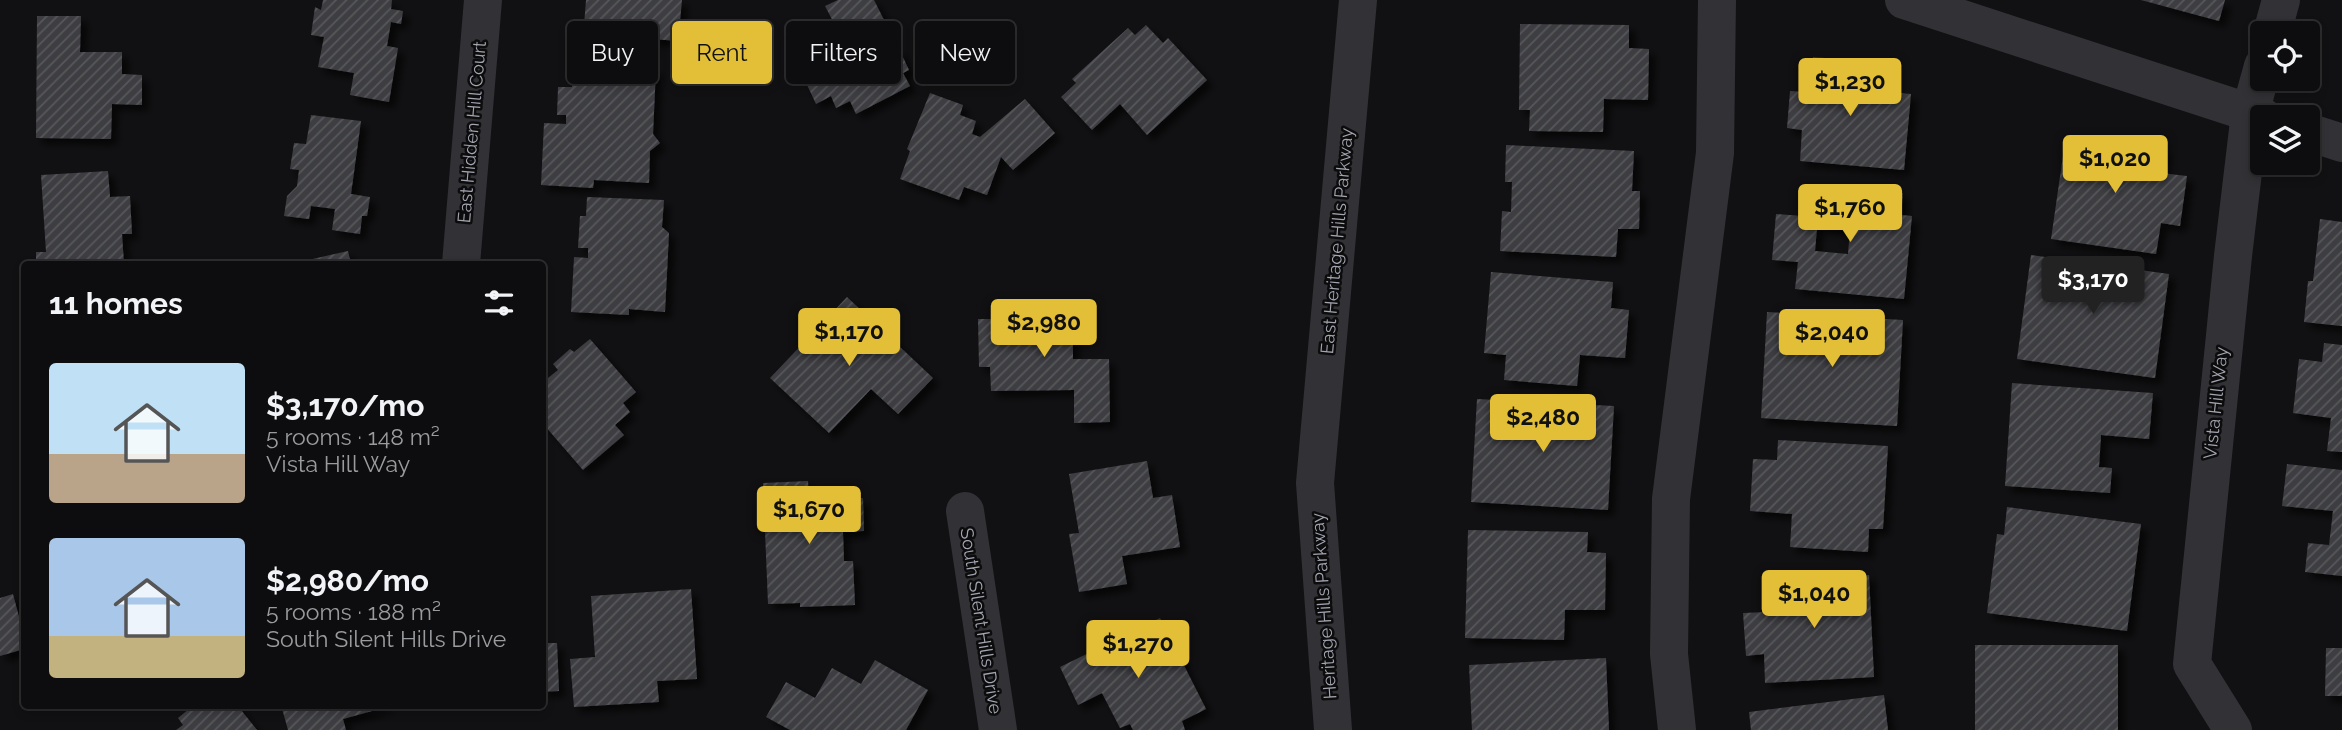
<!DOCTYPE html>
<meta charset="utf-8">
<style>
:root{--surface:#0d0c0e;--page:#1b1a1c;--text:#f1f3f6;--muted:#9a9b9e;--line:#2d2c2e;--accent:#e3bf38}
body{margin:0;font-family:Raleway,sans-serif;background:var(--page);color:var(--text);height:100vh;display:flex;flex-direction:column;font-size:26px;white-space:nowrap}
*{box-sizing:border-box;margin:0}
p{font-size:23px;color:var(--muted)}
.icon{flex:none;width:38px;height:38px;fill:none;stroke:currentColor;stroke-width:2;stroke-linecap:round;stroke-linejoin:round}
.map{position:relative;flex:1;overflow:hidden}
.details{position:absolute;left:21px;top:261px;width:525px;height:448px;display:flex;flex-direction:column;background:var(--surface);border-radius:7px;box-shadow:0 4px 10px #0003,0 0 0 2px var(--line)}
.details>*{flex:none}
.hud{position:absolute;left:567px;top:21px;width:665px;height:63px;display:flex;gap:14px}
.buttons{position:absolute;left:2250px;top:21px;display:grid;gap:14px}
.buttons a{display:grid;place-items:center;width:70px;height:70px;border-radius:7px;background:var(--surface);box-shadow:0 4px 10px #0003,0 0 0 2px var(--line);font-size:35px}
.price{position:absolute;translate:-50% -60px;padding:0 16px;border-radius:7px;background:var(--accent);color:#111;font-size:23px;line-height:46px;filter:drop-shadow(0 2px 4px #0008)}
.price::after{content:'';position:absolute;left:50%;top:42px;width:21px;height:16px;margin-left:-10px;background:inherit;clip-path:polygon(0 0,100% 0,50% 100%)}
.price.current{background:#222;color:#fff}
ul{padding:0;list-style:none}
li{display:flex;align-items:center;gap:21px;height:175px;padding:0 28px}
li span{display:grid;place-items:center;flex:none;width:196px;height:140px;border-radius:7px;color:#555}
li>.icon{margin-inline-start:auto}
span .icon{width:84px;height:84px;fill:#fffc;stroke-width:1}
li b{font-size:30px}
h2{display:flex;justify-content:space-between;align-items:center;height:84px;padding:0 28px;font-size:30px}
.tag{padding:0 24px;border-radius:7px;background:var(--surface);box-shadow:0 4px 10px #0003,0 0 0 2px var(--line);font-size:24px;line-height:63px}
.tag.current{background:var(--accent);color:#111}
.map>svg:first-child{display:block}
.building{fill:url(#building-hatch);filter:url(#shadow)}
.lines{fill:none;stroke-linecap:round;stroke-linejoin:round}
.minor{stroke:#323236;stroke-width:38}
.labels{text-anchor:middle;stroke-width:5;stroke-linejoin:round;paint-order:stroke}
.street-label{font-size:18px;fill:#a3a5b1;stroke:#0c0c0d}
</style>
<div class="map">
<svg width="2342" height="730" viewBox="0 0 2342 730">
<defs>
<pattern id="building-hatch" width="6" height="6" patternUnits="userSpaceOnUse" patternTransform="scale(1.75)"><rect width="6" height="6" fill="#3d3e42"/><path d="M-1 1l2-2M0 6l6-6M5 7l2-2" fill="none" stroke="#56575b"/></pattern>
<filter id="shadow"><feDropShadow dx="6" dy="6" stdDeviation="3.5" flood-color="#0009"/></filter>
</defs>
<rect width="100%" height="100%" fill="#111012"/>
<!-- building -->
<path class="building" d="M323,0H392L391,9L403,11L401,24L391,22L387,46L398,48L389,102L350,95L354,73L318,67L324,37L311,35L315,7L321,10Z
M586,0H682L678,41L652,39L651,56L582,51Z
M838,0H874L891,34L885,37L892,52L899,49L909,70L903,73L910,86L856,114L850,101L836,108L831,96L816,104L802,74L815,68L805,48L838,31L825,6Z
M2141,0H2225L2219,21Z
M37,16H81L80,52H122V74L142,75V105L112,104L111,139L36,138Z
M1520,24L1629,25V48L1649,49L1648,100L1604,99L1603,132L1529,131L1530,110H1519Z
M1146,25L1163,43L1168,38L1207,80L1147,135L1120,104L1092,130L1061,97L1076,83L1072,79L1128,28L1135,35Z
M1813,57L1873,62L1870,90L1911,94L1904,170L1800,161L1802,130L1787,128L1790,91L1809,92Z
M596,66L656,68L653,134L660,143L650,151L649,183L594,180L593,188L541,185L544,123L566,124V115H557L558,87H572V73H595Z
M930,93L963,105L960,115L976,121L972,134L980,137L1025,99L1055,133L1013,170L1001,157L987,195L964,187L959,200L900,179L910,151L907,149Z
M311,115L361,121L351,194L370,197L367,216H362L360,234L332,230L335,209L311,206L309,219L284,216L287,196L297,186L299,170L290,169L294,143L306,144Z
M2066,135L2164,149L2161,173L2187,176L2180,226L2161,223L2156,254L2051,239Z
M1506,145L1634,151L1632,191H1640L1639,229H1618L1616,257L1500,251L1502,211L1511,212L1512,182H1505Z
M108,171L110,197L130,196L132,234H122L124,264H36V252H46L41,175Z
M1825,186L1903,193L1901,215L1912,216L1904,299L1795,289L1798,262L1772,260L1776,214L1818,217L1815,251L1848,254L1850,229L1821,226Z
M587,197L664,200L662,227L669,233L665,312L629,309V315L571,312L574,257L588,258V248H578L580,216H586Z
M2320,219L2342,222V326L2304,322L2308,281H2313Z
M348,251L351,264H300L299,262Z
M2031,255L2169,274L2155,378L2017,359Z
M1491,272L1613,282L1611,308L1629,310L1625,358L1580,355L1577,386L1504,380L1506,355L1484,353Z
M847,297L933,378L898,414L871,389L829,433L770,378Z
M1073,307V359H1109L1110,422L1074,423V390L991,391L990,367H979L978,319H1002V308Z
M1767,312L1903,320L1897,426L1761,418Z
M590,339L636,392L623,403L630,412L615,425L624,435L583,470L545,426L542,428V372L548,378L558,370L553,364L570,349L574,352Z
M2324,343L2342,345V452L2327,451L2331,418L2293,413L2299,359L2322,362Z
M2012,383L2153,393L2149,439L2101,435L2099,467L2112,468L2110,493L2005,486Z
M1477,399L1614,406L1608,510L1471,502Z
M1778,440L1888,446L1883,529H1869L1868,552L1790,547L1792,514L1750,511L1753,459L1777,460Z
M1147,461L1153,498L1172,495L1180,547L1122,556L1127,584L1079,592L1069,534L1079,533L1069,474Z
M2287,464L2342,470V576L2305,572L2308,543L2329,545L2333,511L2282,506Z
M808,481L809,499L863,498L864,531L843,532L844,561H853L855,605L800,607V603L768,604L763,483Z
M2007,507L2141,524L2127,631L1987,613L1997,534L2004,535Z
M1468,530L1588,532L1587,552L1606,553L1605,610H1565L1564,640L1465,638Z
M1869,575L1874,677L1765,683L1764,654L1746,656L1743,613L1766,612L1765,581Z
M691,589L697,679L657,681L659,702L574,707L570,659L595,657L591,596Z
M13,594L24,636V649L0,656V598Z
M1160,618L1206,709L1182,721L1185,730H1133L1130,724L1120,728L1102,693L1078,705L1060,667Z
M542,643H557L559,691L542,692Z
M1975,645H2118V730H1975Z
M2326,648H2342V696H2325Z
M1606,658L1609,730H1472L1469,665Z
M875,660L928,690L906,730H790L766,717L786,682L815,698L832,668L861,684Z
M1884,695L1888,730H1751L1749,712Z
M194,705H237L257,730H176L183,725L178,718Z
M281,705H390V706L343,719L346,730H288Z"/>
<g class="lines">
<!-- minor -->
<path class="minor" d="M1904,0L2263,117
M2272,33L2281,0
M2308,132L2342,143
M461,264L483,0
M965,511L998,730
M1333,730L1315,483L1358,0
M1677,730L1669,654L1671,499L1715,153L1717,0
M2233,730L2192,664L2233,256L2250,113L2263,66"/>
</g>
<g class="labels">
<!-- street labels -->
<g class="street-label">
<text transform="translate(472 132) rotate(-85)" y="6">East Hidden Hill Court</text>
<text transform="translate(1337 241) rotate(-85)" y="6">East Heritage Hills Parkway</text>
<text transform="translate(2216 403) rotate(-84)" y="6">Vista Hill Way</text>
<text transform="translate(1324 606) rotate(-94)" y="6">Heritage Hills Parkway</text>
<text transform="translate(981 621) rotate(81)" y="6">South Silent Hills Drive</text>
</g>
</g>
</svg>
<div class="buttons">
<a><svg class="icon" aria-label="locate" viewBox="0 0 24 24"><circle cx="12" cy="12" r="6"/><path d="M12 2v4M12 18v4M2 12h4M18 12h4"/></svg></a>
<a><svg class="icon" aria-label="layers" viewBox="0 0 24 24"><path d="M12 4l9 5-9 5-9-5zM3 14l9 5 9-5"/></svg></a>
</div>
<b class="price" style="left:1850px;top:118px">$1,230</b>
<b class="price" style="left:2115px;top:195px">$1,020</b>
<b class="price" style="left:1850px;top:244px">$1,760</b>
<b class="price current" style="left:2093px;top:316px">$3,170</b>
<b class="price" style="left:1044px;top:359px">$2,980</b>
<b class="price" style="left:849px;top:368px">$1,170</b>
<b class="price" style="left:1832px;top:369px">$2,040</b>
<b class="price" style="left:1543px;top:454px">$2,480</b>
<b class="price" style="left:809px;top:546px">$1,670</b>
<b class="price" style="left:1814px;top:630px">$1,040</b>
<b class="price" style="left:1138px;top:680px">$1,270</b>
<div class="hud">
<a class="tag">Buy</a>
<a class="tag current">Rent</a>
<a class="tag">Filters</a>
<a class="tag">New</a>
</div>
<section class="details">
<h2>11 homes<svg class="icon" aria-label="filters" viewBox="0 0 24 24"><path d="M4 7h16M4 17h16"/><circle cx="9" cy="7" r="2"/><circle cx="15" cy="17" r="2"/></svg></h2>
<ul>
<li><span style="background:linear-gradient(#bfe0f5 65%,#b9a48a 0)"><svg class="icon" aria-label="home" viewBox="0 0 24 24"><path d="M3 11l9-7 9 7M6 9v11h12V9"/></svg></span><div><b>$3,170/mo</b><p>5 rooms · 148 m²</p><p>Vista Hill Way</p></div></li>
<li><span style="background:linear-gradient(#a9c7e8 70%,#c2b280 0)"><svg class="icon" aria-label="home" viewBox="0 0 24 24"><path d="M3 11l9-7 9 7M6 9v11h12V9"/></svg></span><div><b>$2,980/mo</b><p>5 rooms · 188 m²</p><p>South Silent Hills Drive</p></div></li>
</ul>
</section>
</div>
